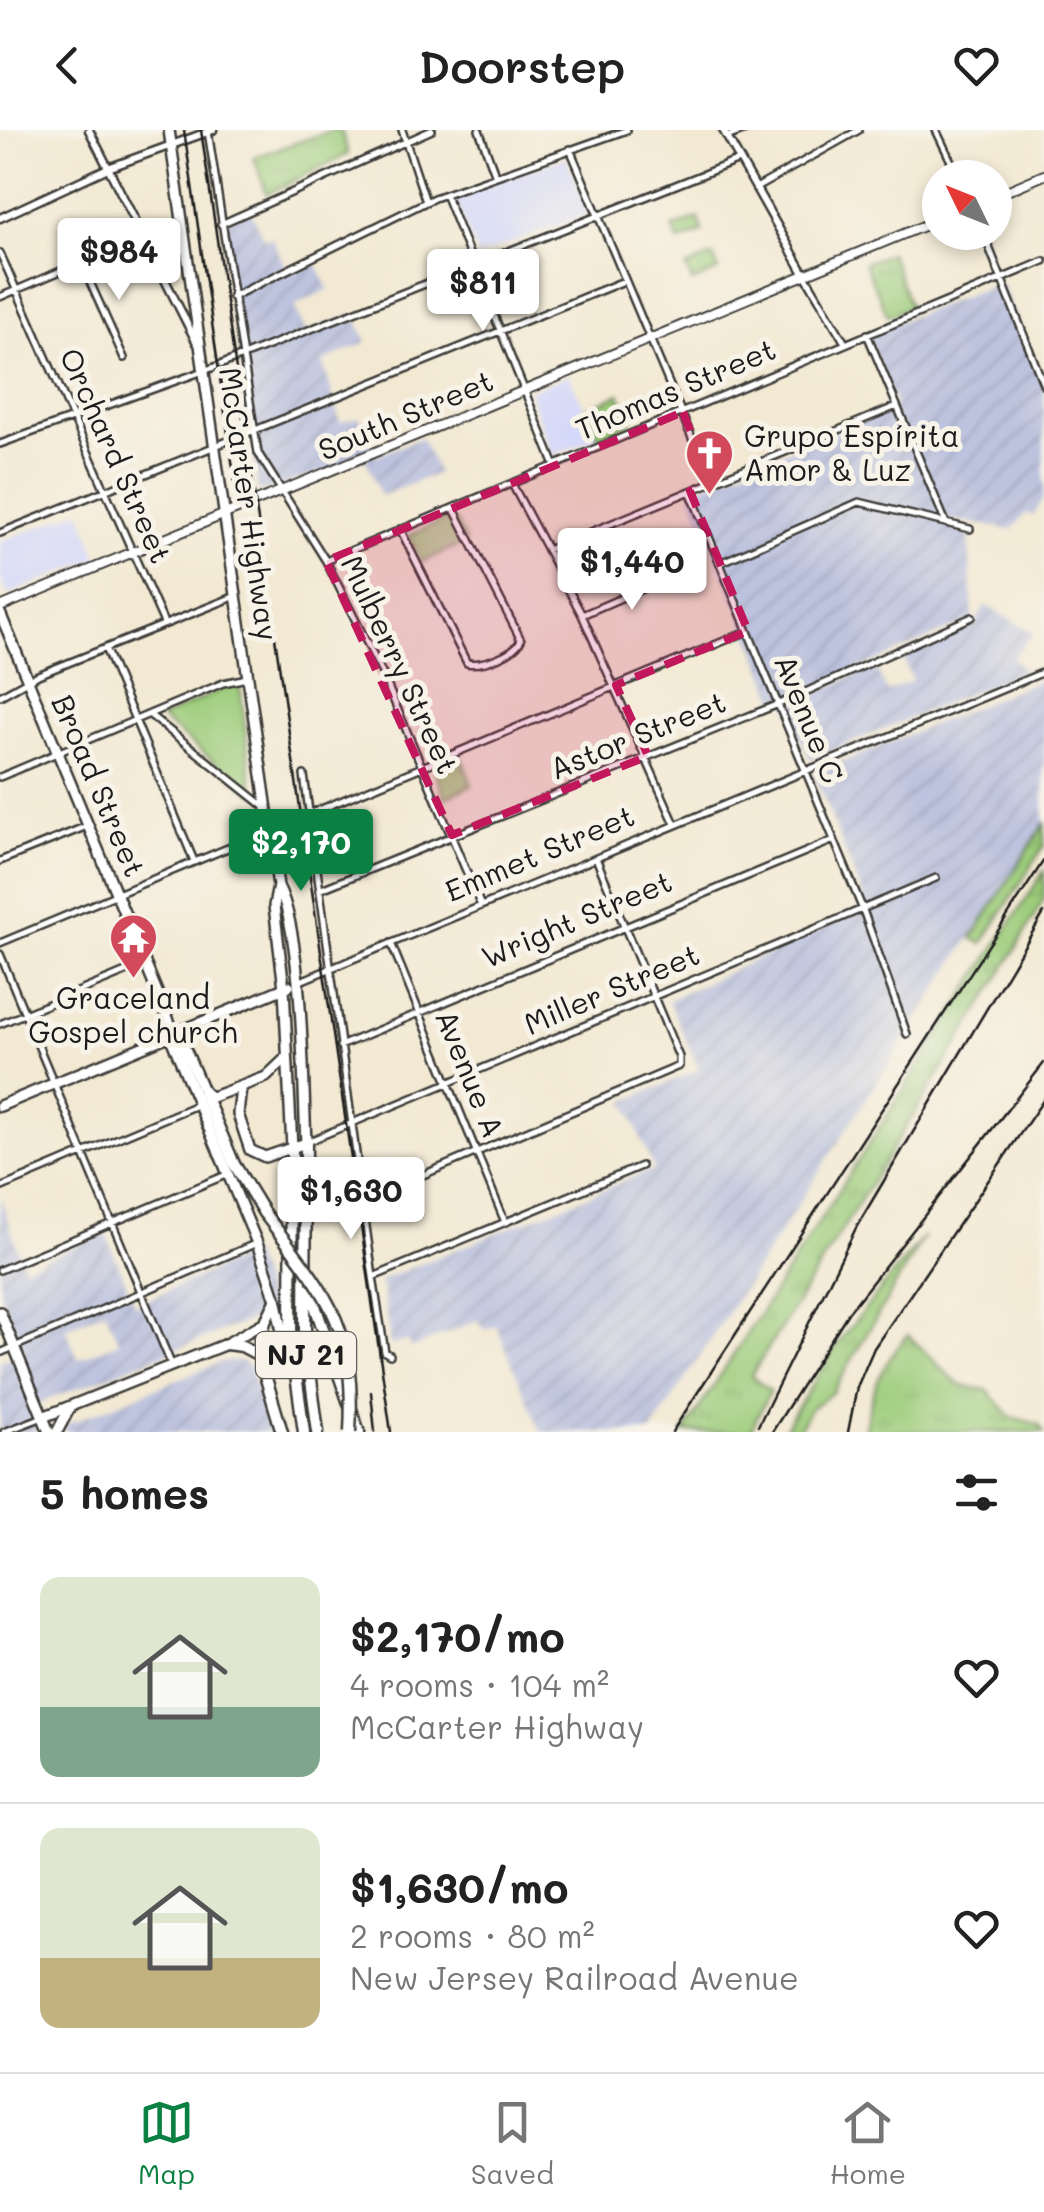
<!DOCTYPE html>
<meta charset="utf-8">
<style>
:root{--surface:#fff;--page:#f6f6f6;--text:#222;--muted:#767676;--line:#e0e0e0;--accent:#0b8043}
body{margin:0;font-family:Mali,sans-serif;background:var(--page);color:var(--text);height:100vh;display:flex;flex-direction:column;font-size:38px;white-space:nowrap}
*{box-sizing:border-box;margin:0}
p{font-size:32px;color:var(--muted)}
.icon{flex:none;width:55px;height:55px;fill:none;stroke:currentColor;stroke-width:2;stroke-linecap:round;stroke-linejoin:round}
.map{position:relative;height:1302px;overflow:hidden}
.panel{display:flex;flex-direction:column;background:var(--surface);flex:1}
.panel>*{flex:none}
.needle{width:65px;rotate:313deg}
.buttons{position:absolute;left:922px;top:30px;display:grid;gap:20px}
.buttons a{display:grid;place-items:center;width:90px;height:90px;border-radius:50%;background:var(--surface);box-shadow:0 5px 15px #0003;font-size:50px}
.price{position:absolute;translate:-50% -85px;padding:0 22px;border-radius:10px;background:#fff;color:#222;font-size:32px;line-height:65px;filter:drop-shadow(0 2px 5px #0008)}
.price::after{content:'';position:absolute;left:50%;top:60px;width:30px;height:22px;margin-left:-15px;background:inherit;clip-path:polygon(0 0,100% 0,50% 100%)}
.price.current{background:var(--accent);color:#fff}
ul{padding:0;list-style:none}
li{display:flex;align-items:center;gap:30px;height:250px;padding:0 40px}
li+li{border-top:2px solid var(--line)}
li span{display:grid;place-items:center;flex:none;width:280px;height:200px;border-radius:20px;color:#555}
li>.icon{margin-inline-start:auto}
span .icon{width:120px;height:120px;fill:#fffc;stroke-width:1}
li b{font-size:42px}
h2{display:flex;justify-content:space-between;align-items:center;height:120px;padding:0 40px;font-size:42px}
header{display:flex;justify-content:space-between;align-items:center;height:130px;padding:0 40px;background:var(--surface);font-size:45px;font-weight:600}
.menu{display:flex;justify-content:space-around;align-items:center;height:140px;border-top:2px solid var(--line);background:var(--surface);font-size:28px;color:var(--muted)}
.menu a{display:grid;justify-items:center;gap:5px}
.menu .current{color:var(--accent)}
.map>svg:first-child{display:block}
.built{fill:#d4d8f9}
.industrial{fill:url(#industrial-furrows);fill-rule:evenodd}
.grass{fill:url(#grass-tufts);stroke:#5c744b;stroke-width:2.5}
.park{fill:#9ccc7a;stroke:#5c744b;stroke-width:2.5}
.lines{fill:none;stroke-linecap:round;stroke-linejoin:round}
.minor-casing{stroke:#3c3b37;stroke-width:10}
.tertiary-casing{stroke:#3c3b37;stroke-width:11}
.secondary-casing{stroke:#3c3b37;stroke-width:12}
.primary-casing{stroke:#3c3b37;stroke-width:14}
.motorway-casing{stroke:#3c3b37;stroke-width:15}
.minor{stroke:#fff;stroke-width:5}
.tertiary{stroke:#fff;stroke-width:6}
.secondary{stroke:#fff;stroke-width:8}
.primary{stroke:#fff;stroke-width:9}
.motorway{stroke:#fff;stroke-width:10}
.rail{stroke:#1c1c1c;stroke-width:2.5}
.motorway-bridge-casing{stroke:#3c3b37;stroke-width:15;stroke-linecap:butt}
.motorway-bridge{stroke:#fff;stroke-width:10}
.marked{fill:#c2185b;fill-opacity:0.2;stroke:#c2185b;stroke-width:8;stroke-dasharray:20 12;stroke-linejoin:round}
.labels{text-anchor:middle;stroke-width:10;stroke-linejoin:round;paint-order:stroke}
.shield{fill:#f7f3e8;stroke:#5e5c59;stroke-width:2.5}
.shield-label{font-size:28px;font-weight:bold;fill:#1c1c1c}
.street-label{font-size:30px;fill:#1c1c1c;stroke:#f7f3e8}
.poi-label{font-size:30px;fill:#1c1c1c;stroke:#f7f3e8;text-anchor:start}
</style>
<header><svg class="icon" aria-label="back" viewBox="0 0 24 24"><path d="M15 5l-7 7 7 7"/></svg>Doorstep<svg class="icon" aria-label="heart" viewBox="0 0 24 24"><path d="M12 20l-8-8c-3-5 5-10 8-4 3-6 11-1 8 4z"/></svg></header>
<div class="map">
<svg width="1044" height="1302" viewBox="0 0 1044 1302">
<defs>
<pattern id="industrial-furrows" width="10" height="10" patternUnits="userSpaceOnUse" patternTransform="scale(2.5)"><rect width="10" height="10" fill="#bdc3de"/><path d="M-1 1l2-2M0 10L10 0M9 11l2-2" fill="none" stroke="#a2a7be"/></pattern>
<pattern id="grass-tufts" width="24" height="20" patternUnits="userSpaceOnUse" patternTransform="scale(2.5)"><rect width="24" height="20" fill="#9ccc7a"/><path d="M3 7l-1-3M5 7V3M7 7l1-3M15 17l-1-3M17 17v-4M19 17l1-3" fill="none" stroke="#86af69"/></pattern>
</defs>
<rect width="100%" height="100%" fill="#f7f3e8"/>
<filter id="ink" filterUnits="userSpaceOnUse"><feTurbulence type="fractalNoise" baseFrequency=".01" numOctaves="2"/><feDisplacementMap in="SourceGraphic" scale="20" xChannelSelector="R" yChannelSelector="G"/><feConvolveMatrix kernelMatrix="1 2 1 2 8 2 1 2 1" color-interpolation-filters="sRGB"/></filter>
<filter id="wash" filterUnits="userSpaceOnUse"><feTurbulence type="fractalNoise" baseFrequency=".0048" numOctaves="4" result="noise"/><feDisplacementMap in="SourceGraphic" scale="40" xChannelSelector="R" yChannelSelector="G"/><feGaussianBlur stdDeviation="2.25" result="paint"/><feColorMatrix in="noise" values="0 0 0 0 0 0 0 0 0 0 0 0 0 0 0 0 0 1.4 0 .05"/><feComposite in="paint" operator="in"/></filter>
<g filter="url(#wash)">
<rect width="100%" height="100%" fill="#f3e9d3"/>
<!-- built -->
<path class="built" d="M566,27L589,83L478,126L454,68Z
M569,245L597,307L552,326L529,261Z
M81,380L98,428L7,465L0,447V412Z"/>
<!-- industrial -->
<path class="industrial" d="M250,79L265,110L272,107L288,143L314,130L329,159L294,176L306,202L355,184L367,212L323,232L340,292L359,287L375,326L421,308L438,343L381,366L366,329L258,362L223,91Z
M1001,152L1044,256V368L1033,386L1026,383L1012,400L955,390L947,393L969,405L973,489L778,574L690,361L896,276L867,204Z
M985,475L1034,503L1012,527L1024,540L810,630L787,575L876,537L887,562L912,551L902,526L975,495Z
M1044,548V694L651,1302H541L496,1195L485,1200L478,1190L411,1219L407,1211L390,1215L381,1150L654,1039L625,971L699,940L668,870L863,780L864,769L814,644Z
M0,1067L24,1137L106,1104L135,1175L252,1124L269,1174L263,1185L248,1191L39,1273L32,1281L36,1302H0V1231L25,1220L0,1162ZM105,1180L119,1212L78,1229L66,1198Z
M242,1231L250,1237L269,1302H67L64,1295L221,1232Z"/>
<!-- grass -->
<path class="grass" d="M333,0H341L348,24L267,64L254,27Z
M890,123L910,177L888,186L864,133Z
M462,629L472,655L445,668L435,641Z
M1044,694V716L982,814L972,808Z
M1044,741V769L1005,838L751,1246L770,1261L750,1302H684Z
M924,1106L833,1262L810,1279L797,1302H782L841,1209Z
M908,1205L959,1255L987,1260L1011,1287L1038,1294L1044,1302H864C871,1262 880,1235 908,1205Z"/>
<!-- park -->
<path class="park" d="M698,88L703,102L679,112L673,98Z
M713,126L719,140L692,152L686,138Z
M620,264L631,292L598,307L586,279Z
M443,390L456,391L466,412L422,432L408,406Z
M229,556H237L241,562L253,663L160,588Z"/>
</g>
<g filter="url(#ink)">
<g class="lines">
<defs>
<path id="minor" d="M402,0L426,72
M479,0L495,44
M936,0L959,48
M208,1L258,323L326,431L383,545L481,776
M727,7L745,0
M570,19L711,353
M756,58L859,0
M445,64L555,336
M221,94L432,0
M983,102L1044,256
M0,123L164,493
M81,132L124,228
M805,145L845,213
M0,167L142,106
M232,167L434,68L627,0
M867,204L946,393
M0,314L220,235L739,30
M512,354L582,485L675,694
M690,361L863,780L907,904
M400,399L467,533C483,536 514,524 521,510L454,379
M0,403L624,151
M547,420L897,276
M326,431L1044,131
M720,433L859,372L970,399
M582,485L667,448
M105,518L194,731
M0,566L38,545L236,466
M150,585L264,676
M304,645L373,1147L385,1222L390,1225
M0,647L223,553L247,548
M0,731L87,696
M319,760L781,573L972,487
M0,813L748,501
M391,813L505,1092
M0,824L172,1236
M298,852L1044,542
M0,894L145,834
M340,916L834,710
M307,1012L936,748
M0,1058L199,974
M362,1071L679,936V927L596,728
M0,1140L226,1045
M373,1147L641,1036
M0,1223L257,1113
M4,1302L43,1287"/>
<path id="tertiary" d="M89,0L197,213
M723,0L805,145
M0,88L108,38L213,0"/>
<path id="secondary" d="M995,66L1044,45
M0,477L940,89"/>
<path id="primary" d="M169,0L278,756L274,776L284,858L292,1018
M0,483L174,903L173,913L257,1113L276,1170L265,1192L226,1214L43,1287
M174,903L181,909L204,963L212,967L266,947L287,927
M241,958L238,984L250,1020L265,1027L306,1013C303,954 303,802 278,756
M0,976L289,856
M0,1182L49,1302
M57,1302L69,1279"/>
<path id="motorway" d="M204,963L234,1034L264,1083
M306,1013L305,1205L318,1302
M292,1018L291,1209L304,1302
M307,1153L359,1302
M276,1170L289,1233
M226,1214L242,1216L259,1225L282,1302
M263,1230L260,1209L265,1192"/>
</defs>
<!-- minor casing -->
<use href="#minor" class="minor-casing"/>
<!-- tertiary casing -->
<use href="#tertiary" class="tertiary-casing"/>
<!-- secondary casing -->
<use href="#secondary" class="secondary-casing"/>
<!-- primary casing -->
<use href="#primary" class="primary-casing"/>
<!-- motorway casing -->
<use href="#motorway" class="motorway-casing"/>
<!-- minor -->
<use href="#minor" class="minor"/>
<!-- tertiary -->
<use href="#tertiary" class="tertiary"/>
<!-- secondary -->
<use href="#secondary" class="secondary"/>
<!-- primary -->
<use href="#primary" class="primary"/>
<!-- motorway -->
<use href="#motorway" class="motorway"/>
<!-- rail -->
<path class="rail" d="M184,0L236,359
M201,0L391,1302
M371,1262L375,1302
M758,1296L857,1096L1044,783
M672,1302L1044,730
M772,1302L848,1183L1044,933
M848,1302L857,1257L874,1218L1044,969"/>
<defs>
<path id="motorway-bridge" d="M264,1083C327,1165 356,1194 350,1302"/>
</defs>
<!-- motorway-bridge casing -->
<use href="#motorway-bridge" class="motorway-bridge-casing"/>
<!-- motorway-bridge -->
<use href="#motorway-bridge" class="motorway-bridge"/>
</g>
</g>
<!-- marked area -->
<path class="marked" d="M683,282L711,353L690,361L748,501L616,555L648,626L452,705L326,431Z"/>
<!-- icons -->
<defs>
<symbol id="church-pin" viewBox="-11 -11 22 30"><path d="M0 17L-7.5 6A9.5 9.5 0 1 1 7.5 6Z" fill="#d1495b" stroke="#f7f3e8"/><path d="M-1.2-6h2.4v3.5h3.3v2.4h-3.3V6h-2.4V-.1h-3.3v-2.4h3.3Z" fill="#fff"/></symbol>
<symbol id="temple-pin" viewBox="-11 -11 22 30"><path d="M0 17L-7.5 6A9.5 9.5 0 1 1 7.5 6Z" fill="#d1495b" stroke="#f7f3e8"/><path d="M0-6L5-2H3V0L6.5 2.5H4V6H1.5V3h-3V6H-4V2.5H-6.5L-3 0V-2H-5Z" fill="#fff"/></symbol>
</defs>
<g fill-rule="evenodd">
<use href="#church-pin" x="682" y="296" width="55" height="75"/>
<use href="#temple-pin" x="106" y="780" width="55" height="75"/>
</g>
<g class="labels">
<!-- shield labels -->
<rect class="shield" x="256" y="1202" width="100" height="46" rx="8"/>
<g class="shield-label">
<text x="306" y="1235">NJ 21</text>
</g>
<!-- street labels -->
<g class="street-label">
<text transform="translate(676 260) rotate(-23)" y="10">Thomas Street</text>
<text transform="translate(406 286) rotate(-23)" y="10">South Street</text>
<text transform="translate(115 326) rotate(66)" y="10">Orchard Street</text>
<text transform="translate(248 374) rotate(82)" y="10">McCarter Highway</text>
<text transform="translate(399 535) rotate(65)" y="10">Mulberry Street</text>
<text transform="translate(808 589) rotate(68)" y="10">Avenue C</text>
<text transform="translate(638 606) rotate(-22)" y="10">Astor Street</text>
<text transform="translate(98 656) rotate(67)" y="10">Broad Street</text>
<text transform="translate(540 724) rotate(-23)" y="10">Emmet Street</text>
<text transform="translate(577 790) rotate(-23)" y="10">Wright Street</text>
<text transform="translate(612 860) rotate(-23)" y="10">Miller Street</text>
<text transform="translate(469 944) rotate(68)" y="10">Avenue A</text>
</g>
<!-- poi labels -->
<g class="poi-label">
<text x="744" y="317">Grupo Espírita<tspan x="744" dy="34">Amor &amp; Luz</tspan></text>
<text x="133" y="879" text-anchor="middle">Graceland<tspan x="133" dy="34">Gospel church</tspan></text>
</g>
</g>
</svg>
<div class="buttons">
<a><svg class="needle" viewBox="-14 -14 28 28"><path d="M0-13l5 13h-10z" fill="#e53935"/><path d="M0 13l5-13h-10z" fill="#767676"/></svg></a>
</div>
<b class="price" style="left:119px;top:173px">$984</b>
<b class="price" style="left:483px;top:204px">$811</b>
<b class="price" style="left:632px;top:483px">$1,440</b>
<b class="price current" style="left:301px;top:764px">$2,170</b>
<b class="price" style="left:351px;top:1112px">$1,630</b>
</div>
<section class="panel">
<h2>5 homes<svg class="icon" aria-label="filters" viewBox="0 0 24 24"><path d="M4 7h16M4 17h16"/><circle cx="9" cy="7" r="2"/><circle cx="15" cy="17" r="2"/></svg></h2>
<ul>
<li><span style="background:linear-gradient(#dfe7d0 65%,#7fa58c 0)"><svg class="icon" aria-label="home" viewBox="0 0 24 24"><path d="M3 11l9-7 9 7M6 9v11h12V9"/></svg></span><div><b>$2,170/mo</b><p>4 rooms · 104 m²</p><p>McCarter Highway</p></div><svg class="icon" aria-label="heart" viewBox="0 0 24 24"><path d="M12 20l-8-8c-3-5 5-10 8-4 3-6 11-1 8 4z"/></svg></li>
<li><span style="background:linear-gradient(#dfe7d0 65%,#c2b280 0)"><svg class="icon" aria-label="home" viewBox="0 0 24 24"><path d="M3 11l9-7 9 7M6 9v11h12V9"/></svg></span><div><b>$1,630/mo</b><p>2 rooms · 80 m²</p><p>New Jersey Railroad Avenue</p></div><svg class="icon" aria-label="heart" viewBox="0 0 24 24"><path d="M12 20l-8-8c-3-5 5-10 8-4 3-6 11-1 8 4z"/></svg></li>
</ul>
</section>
<nav class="menu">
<a class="current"><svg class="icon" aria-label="map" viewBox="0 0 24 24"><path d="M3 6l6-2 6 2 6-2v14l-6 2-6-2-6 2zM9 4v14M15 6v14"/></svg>Map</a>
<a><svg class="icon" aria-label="saved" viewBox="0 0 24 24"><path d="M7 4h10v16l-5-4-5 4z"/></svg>Saved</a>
<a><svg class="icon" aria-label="home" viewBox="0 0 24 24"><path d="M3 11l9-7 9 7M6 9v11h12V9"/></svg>Home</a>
</nav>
